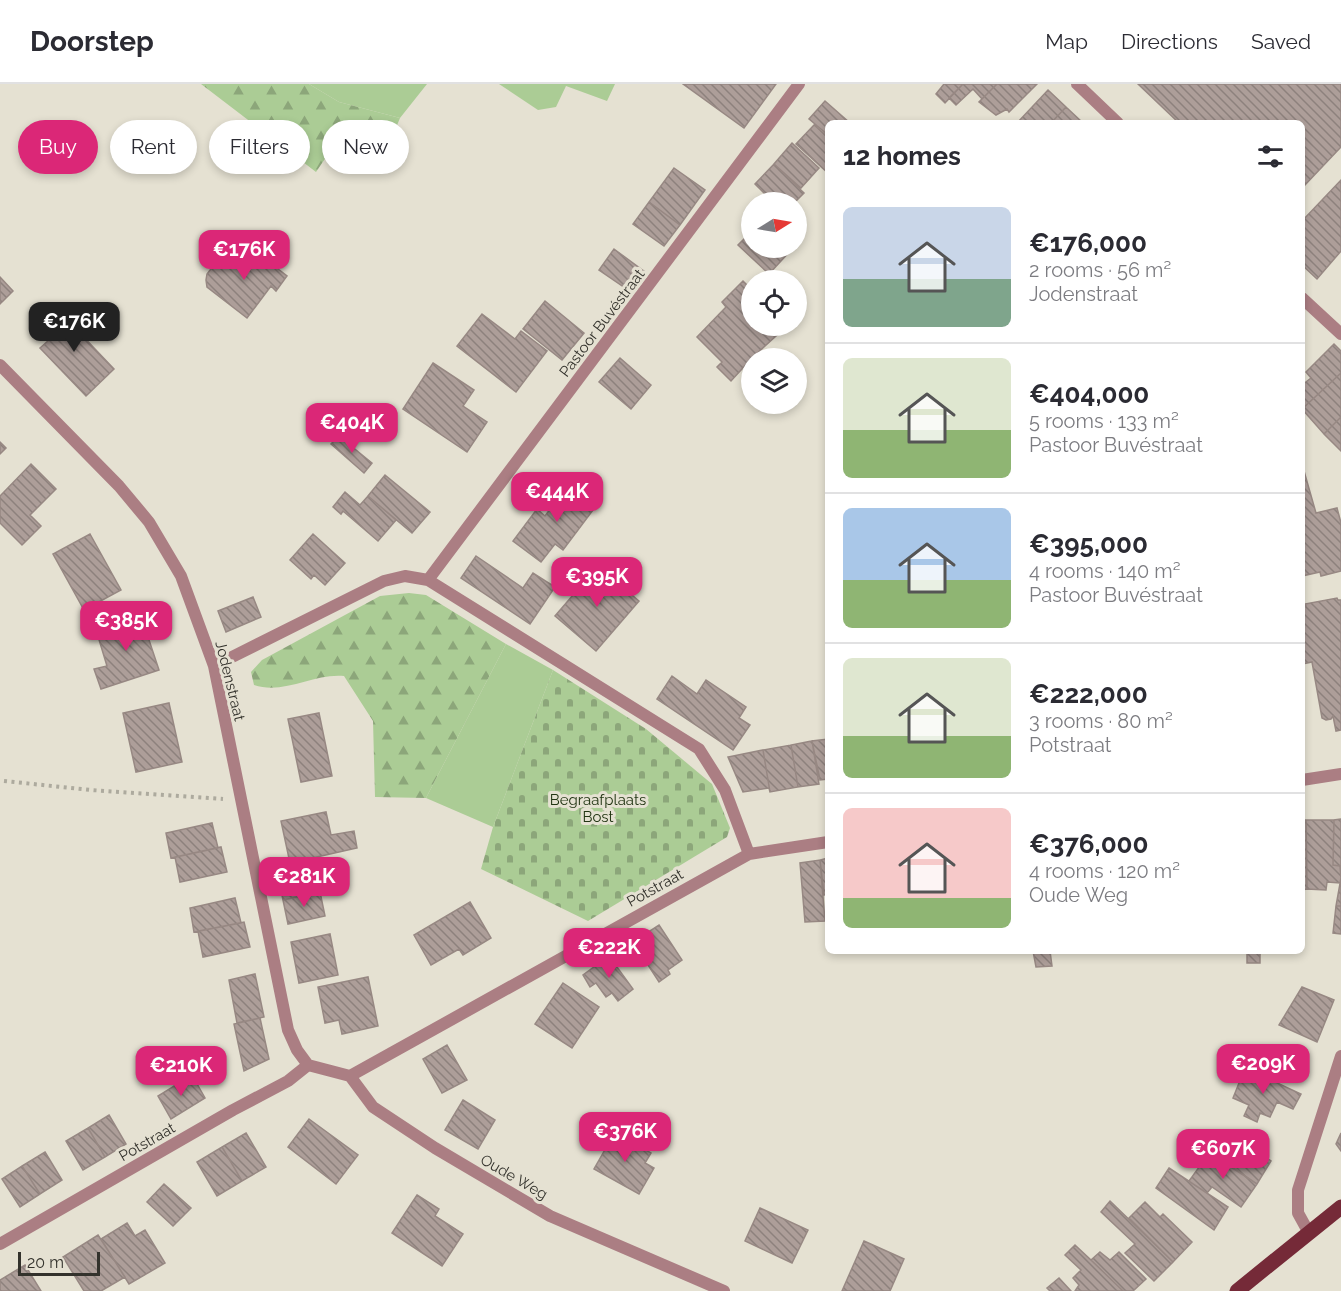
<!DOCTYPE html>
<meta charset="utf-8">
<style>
:root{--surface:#fff;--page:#f2f2f3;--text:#2b2b33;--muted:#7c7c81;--line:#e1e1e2;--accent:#db2777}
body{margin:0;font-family:Raleway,sans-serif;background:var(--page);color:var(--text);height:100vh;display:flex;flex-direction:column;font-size:22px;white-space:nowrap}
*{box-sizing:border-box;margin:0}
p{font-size:20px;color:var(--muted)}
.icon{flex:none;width:33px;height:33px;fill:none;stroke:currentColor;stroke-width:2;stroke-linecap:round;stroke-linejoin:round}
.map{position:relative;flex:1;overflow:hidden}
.details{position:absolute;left:825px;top:36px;width:480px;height:834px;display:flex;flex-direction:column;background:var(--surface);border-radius:9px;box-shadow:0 3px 9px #0003}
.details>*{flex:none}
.top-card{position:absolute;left:18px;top:36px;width:570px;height:54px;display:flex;gap:12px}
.needle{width:39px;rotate:79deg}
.tools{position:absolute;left:741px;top:108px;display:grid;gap:12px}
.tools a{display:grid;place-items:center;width:66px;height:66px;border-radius:50%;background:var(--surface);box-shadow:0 3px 9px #0003;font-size:30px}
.scale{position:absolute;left:18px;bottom:15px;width:82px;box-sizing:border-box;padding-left:6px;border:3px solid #33322c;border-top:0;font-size:16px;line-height:21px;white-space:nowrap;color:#33322c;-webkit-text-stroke:4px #e5e1d2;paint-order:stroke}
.price{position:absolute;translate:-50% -51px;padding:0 14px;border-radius:12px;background:var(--accent);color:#fff;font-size:20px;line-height:39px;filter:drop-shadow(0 2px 3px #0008)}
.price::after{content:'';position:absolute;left:50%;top:36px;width:18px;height:14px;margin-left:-9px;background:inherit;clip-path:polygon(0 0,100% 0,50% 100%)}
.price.on{background:#222;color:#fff}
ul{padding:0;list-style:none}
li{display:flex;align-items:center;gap:18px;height:150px;padding:0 18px}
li+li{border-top:2px solid var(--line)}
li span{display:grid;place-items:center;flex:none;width:168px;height:120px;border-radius:9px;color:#555}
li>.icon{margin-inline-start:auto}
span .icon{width:72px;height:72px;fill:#fffc;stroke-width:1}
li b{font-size:26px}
h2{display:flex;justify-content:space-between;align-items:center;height:72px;padding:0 18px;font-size:26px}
.tag{padding:0 21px;border-radius:27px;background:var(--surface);box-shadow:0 3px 9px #0003;font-size:21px;line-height:54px}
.tag.on{background:var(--accent);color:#fff}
header{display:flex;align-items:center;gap:36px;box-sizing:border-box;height:84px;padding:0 30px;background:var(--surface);border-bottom:2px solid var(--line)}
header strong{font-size:28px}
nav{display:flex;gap:33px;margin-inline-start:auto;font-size:21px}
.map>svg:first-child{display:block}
.grass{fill:#abcc95}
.forest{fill:url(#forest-firs)}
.cemetery{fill:url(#cemetery-stones)}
.building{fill:url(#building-back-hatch);stroke:#978883;stroke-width:1.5}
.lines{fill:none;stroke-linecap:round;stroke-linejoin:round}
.path{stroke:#adaa9e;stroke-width:4;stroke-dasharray:3 4.5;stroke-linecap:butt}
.minor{stroke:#ab7e83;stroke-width:12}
.primary{stroke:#752a38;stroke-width:15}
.labels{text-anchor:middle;stroke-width:6;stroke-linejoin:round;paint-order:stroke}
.street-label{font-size:15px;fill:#33322c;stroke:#e5e1d2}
.park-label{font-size:15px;fill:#233614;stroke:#e5e1d2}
</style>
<header>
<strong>Doorstep</strong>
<nav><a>Map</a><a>Directions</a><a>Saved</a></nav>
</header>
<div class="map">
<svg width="1341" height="1207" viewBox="0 0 1341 1207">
<defs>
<pattern id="forest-firs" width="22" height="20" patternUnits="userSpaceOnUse" patternTransform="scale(1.5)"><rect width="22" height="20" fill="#abcc95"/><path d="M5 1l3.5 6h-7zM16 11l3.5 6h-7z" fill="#8ca67a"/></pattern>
<pattern id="cemetery-stones" width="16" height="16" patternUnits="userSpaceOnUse" patternTransform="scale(1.5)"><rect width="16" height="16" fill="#abcc95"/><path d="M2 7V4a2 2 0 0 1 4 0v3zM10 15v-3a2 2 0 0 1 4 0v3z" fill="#8ca67a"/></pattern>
<pattern id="building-back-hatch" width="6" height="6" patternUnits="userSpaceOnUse" patternTransform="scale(1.5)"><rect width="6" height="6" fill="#ad9e99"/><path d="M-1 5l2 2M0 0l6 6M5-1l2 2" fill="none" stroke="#8d817d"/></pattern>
</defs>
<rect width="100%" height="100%" fill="#e5e1d2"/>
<!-- grass -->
<path class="grass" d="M309,0H427L400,34L339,18Z
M499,0H615L607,17L566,2L556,23L538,26Z
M506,560L553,586L493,743L426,714Z"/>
<!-- forest -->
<path class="forest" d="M201,0H309L339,18L400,34L388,63L339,54L316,88Z
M409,509L426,511L506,560L426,714L375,713L373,637L344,592C314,589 284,611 254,601L251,588L262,576L380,512Z"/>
<!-- cemetery -->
<path class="cemetery" d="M553,586L646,645L712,700L730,744L727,753L588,837L481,785L493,743Z"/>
<!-- building -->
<path class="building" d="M683,0H776L744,44Z
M963,0H997L982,15L973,5L956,21L949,14Z
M963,0L945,19L936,10L944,0Z
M997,0H1037L1009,28L1007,25L996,31L979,18Z
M1138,0H1341V63L1302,104V39H1179Z
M1048,6L1066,23L1051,39H1017Z
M825,17L850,39H828V51L809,35Z
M1066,23L1083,39H1051Z
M814,41L828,53V89L796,60Z
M792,59L819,84L801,104L774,80Z
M774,80L804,109L795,118H773L755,100Z
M674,84L705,106L680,141L649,118Z
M1341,96V167L1317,195L1302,181V137Z
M649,118L680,141L664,162L633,140Z
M752,147V164H793L769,190L738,161Z
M247,161L287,192L276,207L271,202L247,234L207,203L206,196L207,190L214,181L227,178L231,181Z
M614,165L645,188L631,208L599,186Z
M0,193L13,207L0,220Z
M743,197L752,206V242H787L752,274L731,297L717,283L722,278L697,253L726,223L722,218Z
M545,217L584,249L562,276L523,245Z
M57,225L114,285L86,312L40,264L49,256L38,243Z
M482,230L515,255L521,247L547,267L516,308L457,262Z
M1334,260L1341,267V289L1302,325V301L1311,294L1306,288Z
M620,274L651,301L631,325L599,298Z
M433,279L474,306L463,322L487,338L467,368L403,325Z
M1341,289V333L1324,350L1302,325Z
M1341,333V367L1324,350Z
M339,352L372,379L364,389L331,360Z
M0,358L6,364L0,370Z
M31,380L56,405L30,431L41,442L22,461L0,439V412Z
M1302,380L1316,429L1337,424L1341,439V487L1321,492L1320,488L1302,492Z
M385,391L430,428L412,449L368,412Z
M571,397L599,418L563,466L555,460L541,478L513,457L537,425L545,432Z
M345,408L360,421L368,412L396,436L378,457L343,427L341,430L333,423Z
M90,450L121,506L84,526L53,470Z
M313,450L345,479L325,501L314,491L311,495L290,476Z
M476,472L523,504L533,489L555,503L530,540L461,494Z
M598,482L639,517L596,567L555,532Z
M253,513L261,533L226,548L218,527Z
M1337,514L1338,516H1341V646L1336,647L1333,632L1331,635L1326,636L1322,634L1312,578L1302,580V523L1306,522L1305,520Z
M139,526L159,586L101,605L94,585L107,582L97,549L125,540L123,531Z
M672,592L697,610L706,596L746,623L739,634L750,641L733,666L657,615Z
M169,619L182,678L136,688L123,629Z
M319,629L332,692L301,698L288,635Z
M828,655V695L820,696L812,657Z
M812,657L819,700L798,703L791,661Z
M791,661L798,703L770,708L763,666Z
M763,666L770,708L769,704L743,708L728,673Z
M326,728L331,751L354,747L357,764L290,779L281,737Z
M1341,735V794L1340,782L1333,781L1334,736Z
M1302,736H1306L1307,805L1302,806Z
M1306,736H1334L1333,781L1340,782L1341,794L1340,799L1327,798L1326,806L1307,805Z
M212,739L218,764L171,774L166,749Z
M221,763L227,788L180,798L175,773Z
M828,774V810L824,811L820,776Z
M820,776L825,837L805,838L800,779Z
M314,784L320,808L283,816L278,792Z
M1341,794V822H1336Z
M320,808L325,832L288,840L283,816Z
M235,814L241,839L194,848L190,824Z
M470,818L491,854L463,871L459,865L431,881L414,851Z
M1336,822H1341V850L1333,849Z
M244,838L250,863L203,873L198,847Z
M659,841L682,876L668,886L670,890L659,898L633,858Z
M330,850L338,891L299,899L291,858Z
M1033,867H1050L1052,882L1036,883Z
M1247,867H1260V879H1247Z
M609,872L633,905L618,917L612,909L606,913L596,899L590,903L583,891Z
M255,890L264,933L237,939L229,896Z
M368,893L378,942L342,950L339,936L325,939L318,903Z
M563,899L599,923L572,964L535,940Z
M1302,903L1334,916L1317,958L1279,941Z
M260,934L269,975L244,987L234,940Z
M447,961L467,996L442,1009L423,975Z
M1245,984L1301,1010L1293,1025L1277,1018L1270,1033L1260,1029L1257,1038L1244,1032L1249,1021L1233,1014Z
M192,991L205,1014L171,1035L158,1012Z
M463,1016L495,1036L478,1065L445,1046Z
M109,1031L126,1060L105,1073L88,1044Z
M309,1035L358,1071L336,1100L288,1063Z
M88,1044L105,1073L83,1086L66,1057Z
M615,1048L651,1069L645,1079L654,1084L639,1110L594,1085Z
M246,1049L266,1083L242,1097L222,1063Z
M1341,1049V1067L1336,1060Z
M1242,1056L1271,1077L1257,1100L1226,1080Z
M222,1063L242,1097L217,1112L197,1078Z
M45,1068L62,1096L40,1110L22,1082Z
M1210,1068L1257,1100L1241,1123L1212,1103L1207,1109L1189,1097Z
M22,1082L40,1110L20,1123L2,1095Z
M1169,1084L1228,1123L1214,1146L1156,1104Z
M164,1100L191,1124L173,1142L147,1118Z
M417,1111L439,1125L435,1132L463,1150L442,1182L392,1149Z
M1110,1117L1173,1178L1154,1197L1125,1169L1135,1160L1101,1128Z
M1145,1118L1160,1133L1163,1130L1192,1158L1173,1178L1129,1134Z
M760,1124L808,1146L792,1179L745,1157Z
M127,1139L135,1152L145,1146L165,1179L129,1200L101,1155Z
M98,1151L125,1193L101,1207H84L63,1173Z
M864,1157L904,1175L890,1207H842Z
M1075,1161L1091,1176L1123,1207H1075L1079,1201L1073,1194L1081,1186L1065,1171Z
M1100,1168L1110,1176L1119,1168L1146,1195L1133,1207H1123L1091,1176Z
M25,1181L41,1207H0V1196Z
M1059,1194L1071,1207H1050L1047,1204Z"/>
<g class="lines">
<!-- path -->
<path class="path" d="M4,697L91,706L223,715"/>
<!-- minor -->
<path class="minor" d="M1077,0L1118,39
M1302,214L1341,250
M0,281L119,402L149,438L181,492L214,582L288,946L297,966L308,981
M428,496L799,0
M214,582L384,497L405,492L428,496L699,665L725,706L749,770
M1302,696L1341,690
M308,981L350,992L373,1023L435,1064L550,1132L724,1207
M350,992L749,770L828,758
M1309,1149L1298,1129V1106L1341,972
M0,1160L233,1026L288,997L308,981"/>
<!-- primary -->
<path class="primary" d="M1237,1207L1341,1123"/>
</g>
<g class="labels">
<!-- street labels -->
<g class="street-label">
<text transform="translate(602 239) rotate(-53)" y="5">Pastoor Buvéstraat</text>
<text transform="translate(230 597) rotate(76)" y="5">Jodenstraat</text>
<text transform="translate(655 804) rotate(-29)" y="5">Potstraat</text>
<text transform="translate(147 1058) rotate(-30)" y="5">Potstraat</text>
<text transform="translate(514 1093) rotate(30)" y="5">Oude Weg</text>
</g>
<!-- park labels -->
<g class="park-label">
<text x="598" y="721">Begraafplaats<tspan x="598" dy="17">Bost</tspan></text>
</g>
</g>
</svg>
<div class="tools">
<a><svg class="needle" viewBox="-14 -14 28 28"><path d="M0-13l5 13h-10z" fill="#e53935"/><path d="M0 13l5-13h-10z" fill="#7c7c81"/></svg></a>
<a><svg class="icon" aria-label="locate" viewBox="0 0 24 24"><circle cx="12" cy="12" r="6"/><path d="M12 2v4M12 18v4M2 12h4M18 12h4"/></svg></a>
<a><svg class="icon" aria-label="layers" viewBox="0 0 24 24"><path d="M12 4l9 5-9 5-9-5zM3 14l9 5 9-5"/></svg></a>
</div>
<div class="scale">20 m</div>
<b class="price" style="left:244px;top:197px">€176K</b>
<b class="price on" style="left:74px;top:269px">€176K</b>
<b class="price" style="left:352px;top:370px">€404K</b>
<b class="price" style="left:557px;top:439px">€444K</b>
<b class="price" style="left:597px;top:524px">€395K</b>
<b class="price" style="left:126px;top:568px">€385K</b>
<b class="price" style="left:304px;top:824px">€281K</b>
<b class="price" style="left:609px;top:895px">€222K</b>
<b class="price" style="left:1263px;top:1011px">€209K</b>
<b class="price" style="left:181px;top:1013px">€210K</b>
<b class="price" style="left:625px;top:1079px">€376K</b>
<b class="price" style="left:1223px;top:1096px">€607K</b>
<div class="top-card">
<a class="tag on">Buy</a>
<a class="tag">Rent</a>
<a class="tag">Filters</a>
<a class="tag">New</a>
</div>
<section class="details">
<h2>12 homes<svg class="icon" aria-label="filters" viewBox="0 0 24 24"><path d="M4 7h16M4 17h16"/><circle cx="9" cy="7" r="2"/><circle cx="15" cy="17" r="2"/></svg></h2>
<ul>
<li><span style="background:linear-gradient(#c9d6e8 60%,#7fa58c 0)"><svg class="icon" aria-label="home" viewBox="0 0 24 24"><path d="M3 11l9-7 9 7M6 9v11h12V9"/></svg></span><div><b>€176,000</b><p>2 rooms · 56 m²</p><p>Jodenstraat</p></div></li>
<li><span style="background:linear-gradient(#dfe7d0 60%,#8fb573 0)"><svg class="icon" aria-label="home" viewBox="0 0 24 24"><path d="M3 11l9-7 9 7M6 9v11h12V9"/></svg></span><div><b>€404,000</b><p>5 rooms · 133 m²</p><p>Pastoor Buvéstraat</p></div></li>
<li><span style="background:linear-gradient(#a9c7e8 60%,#8fb573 0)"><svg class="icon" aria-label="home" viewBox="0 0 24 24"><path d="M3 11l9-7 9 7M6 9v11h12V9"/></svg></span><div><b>€395,000</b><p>4 rooms · 140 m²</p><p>Pastoor Buvéstraat</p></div></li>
<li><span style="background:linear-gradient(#dfe7d0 65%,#8fb573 0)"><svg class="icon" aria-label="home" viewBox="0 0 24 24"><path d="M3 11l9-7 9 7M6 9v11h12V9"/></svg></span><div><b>€222,000</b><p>3 rooms · 80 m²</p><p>Potstraat</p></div></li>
<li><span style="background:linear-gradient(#f6c9c9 75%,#8fb573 0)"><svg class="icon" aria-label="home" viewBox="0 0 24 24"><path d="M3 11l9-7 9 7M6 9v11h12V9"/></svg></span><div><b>€376,000</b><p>4 rooms · 120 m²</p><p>Oude Weg</p></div></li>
</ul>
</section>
</div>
